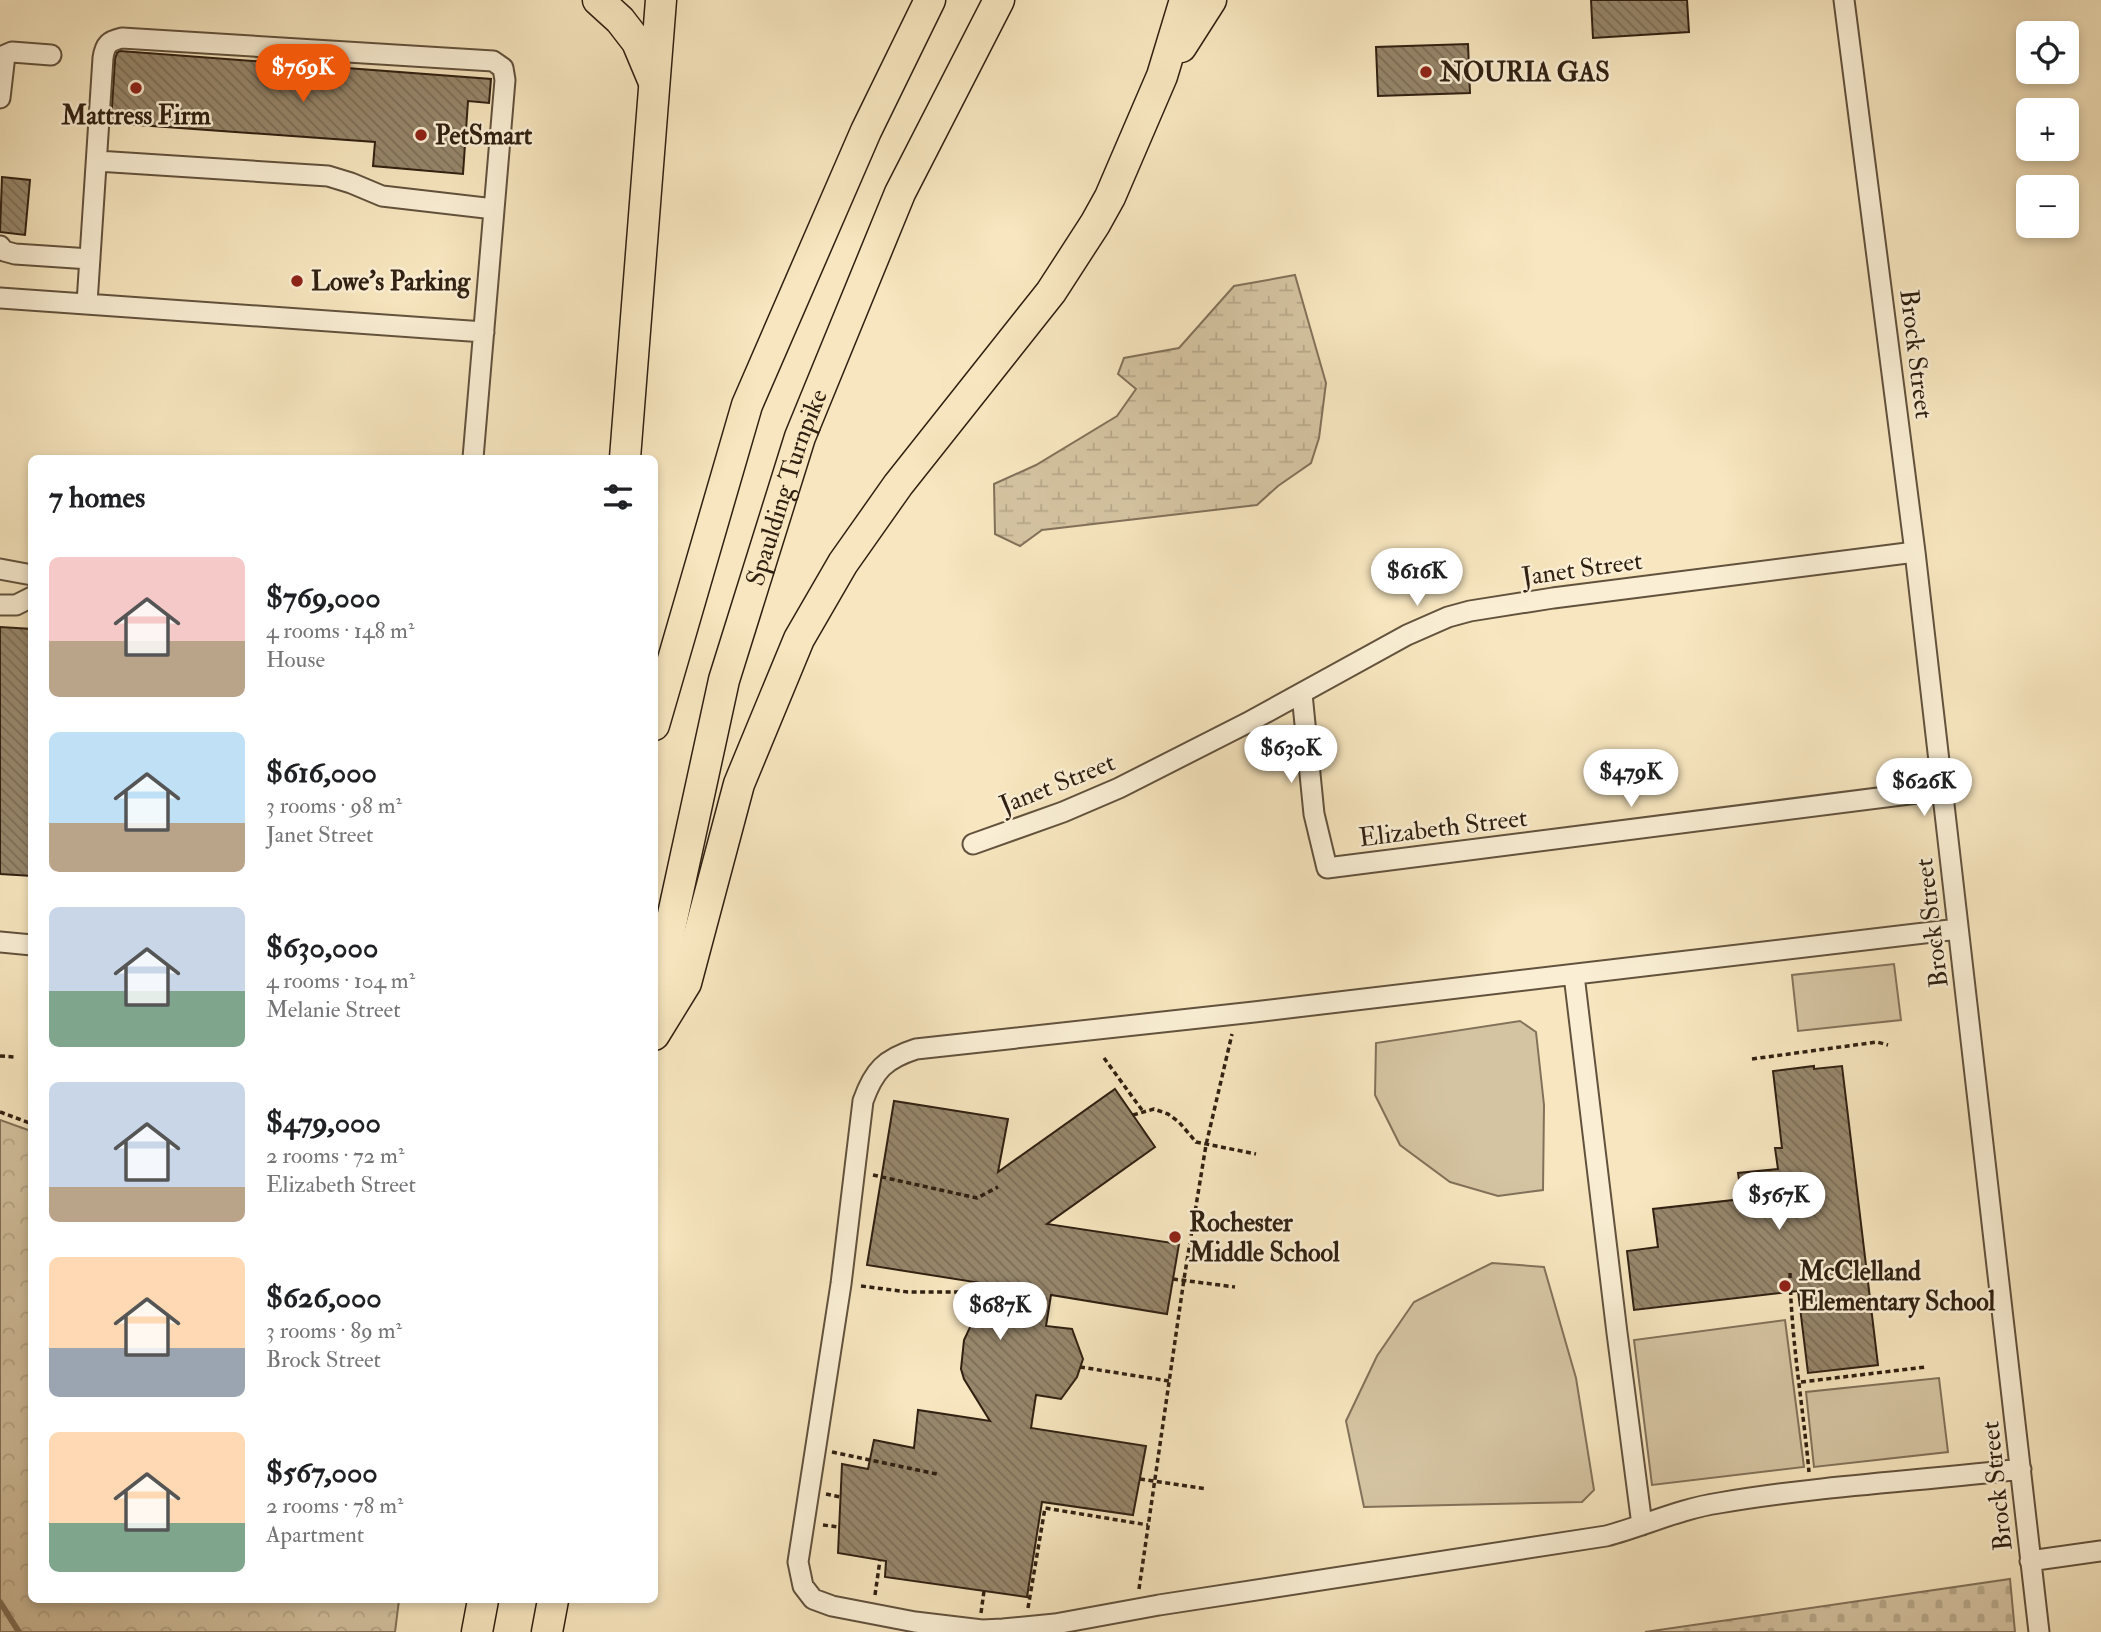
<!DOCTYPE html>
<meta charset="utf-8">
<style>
:root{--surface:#fff;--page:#f2f2f2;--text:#202124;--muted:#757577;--accent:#ea580c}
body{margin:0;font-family:"IM FELL Double Pica",serif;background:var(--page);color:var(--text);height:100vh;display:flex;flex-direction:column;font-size:26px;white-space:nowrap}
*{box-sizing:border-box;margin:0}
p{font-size:23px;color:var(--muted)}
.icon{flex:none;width:38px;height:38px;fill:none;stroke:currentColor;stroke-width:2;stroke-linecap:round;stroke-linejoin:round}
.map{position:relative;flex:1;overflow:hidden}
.side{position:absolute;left:28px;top:455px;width:630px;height:1148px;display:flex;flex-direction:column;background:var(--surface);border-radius:10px;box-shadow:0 4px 10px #0003}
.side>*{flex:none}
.buttons{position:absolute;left:2016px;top:21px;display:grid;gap:14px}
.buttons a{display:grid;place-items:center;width:63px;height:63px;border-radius:10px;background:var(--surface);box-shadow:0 4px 10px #0003;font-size:35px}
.price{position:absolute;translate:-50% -60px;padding:0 16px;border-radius:24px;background:#fff;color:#222;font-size:23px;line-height:46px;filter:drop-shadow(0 2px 4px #0008)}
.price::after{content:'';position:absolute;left:50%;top:42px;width:21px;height:16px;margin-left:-10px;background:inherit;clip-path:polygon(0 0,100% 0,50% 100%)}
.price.selected{background:var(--accent);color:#fff}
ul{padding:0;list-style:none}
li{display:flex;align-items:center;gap:21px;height:175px;padding:0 21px}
li span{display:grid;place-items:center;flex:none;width:196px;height:140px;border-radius:10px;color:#555}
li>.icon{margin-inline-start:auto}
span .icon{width:84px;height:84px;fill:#fffc;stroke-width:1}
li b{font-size:30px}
h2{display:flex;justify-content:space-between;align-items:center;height:84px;padding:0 21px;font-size:30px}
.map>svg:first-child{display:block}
.green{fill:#d5c4a2;stroke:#82725a;stroke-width:2}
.forest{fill:url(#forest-crowns);stroke:#82725a;stroke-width:2}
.wetland{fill:url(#wetland-marsh);stroke:#82725a;stroke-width:2}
.cemetery{fill:url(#cemetery-stones);stroke:#82725a;stroke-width:2}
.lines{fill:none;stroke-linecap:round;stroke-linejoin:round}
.stream{stroke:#7f6f56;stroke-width:6}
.building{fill:url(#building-back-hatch);stroke:#302012;stroke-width:2}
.minor-casing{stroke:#62523d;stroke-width:23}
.highway-casing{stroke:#302012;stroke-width:33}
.path{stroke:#302012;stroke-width:3.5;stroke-dasharray:5 3.5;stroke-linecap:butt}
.minor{stroke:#faefd5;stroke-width:19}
.highway{stroke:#f7e6bf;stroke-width:30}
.poi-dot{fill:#8f2418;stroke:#faefd5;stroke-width:2.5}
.labels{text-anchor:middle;stroke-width:5;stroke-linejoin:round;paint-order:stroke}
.poi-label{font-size:26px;font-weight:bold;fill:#302012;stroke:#faefd5;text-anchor:start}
.street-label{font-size:26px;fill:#302012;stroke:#faefd5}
</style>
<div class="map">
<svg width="2101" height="1632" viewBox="0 0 2101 1632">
<defs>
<pattern id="forest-crowns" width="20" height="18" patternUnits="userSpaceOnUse" patternTransform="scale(1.75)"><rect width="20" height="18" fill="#d5c4a2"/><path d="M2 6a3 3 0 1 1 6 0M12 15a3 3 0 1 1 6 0" fill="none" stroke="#b7a88a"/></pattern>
<pattern id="wetland-marsh" width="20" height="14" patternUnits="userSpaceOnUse" patternTransform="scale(1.75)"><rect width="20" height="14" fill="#d5c4a2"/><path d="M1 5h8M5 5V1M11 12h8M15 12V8" fill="none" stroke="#b7a88a"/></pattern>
<pattern id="cemetery-stones" width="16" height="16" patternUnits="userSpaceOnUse" patternTransform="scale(1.75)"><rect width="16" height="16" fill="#d5c4a2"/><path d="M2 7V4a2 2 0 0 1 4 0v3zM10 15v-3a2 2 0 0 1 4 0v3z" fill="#b7a88a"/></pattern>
<pattern id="building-back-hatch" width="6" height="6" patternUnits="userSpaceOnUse" patternTransform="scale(1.75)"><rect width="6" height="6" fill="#97876c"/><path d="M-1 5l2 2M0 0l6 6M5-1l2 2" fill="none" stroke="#7c6e57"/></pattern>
</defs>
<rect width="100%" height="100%" fill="#f7e6bf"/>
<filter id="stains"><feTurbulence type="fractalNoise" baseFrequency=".00286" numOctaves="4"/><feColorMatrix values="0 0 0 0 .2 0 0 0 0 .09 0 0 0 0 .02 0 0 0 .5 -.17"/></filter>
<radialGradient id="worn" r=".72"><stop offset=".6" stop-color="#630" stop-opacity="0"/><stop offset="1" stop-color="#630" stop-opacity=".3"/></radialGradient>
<!-- green -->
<path class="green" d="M1894,964L1901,1020L1798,1031L1792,975Z
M1520,1021L1536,1032L1544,1105L1543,1190L1498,1196L1450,1182L1400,1145L1375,1095L1376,1043Z
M1492,1263L1544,1267L1576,1378L1594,1490L1582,1502L1364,1507L1346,1421L1377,1356L1414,1302Z
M1785,1320L1804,1467L1652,1485L1634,1340Z
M1939,1378L1948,1452L1814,1467L1806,1392Z"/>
<!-- forest -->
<path class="forest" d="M0,1120L31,1131L32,1600H399L395,1632H0Z"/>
<!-- wetland -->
<path class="wetland" d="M1295,275L1326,383L1319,438L1311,463L1278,486L1257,505L1042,530L1020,546L995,534L994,484L1036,465L1117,416L1136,389L1118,374L1124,358L1179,348L1234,286Z"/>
<!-- cemetery -->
<path class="cemetery" d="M2010,1579L2015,1632H1645Z"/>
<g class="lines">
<!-- stream -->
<path class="stream" d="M0,1602L19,1632"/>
</g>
<!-- building -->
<path class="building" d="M1591,0H1687L1689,32L1593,38Z
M1468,44L1470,93L1378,96L1376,47Z
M120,51L491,79L489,103L468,101L463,174L373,166L375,142L111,123L115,59L117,53Z
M2,177L30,180L25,235L0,232Z
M0,627L32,629V876L0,874Z
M1814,1066V1069L1842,1066L1878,1365L1808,1373L1798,1291L1634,1310L1627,1251L1658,1247L1653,1209L1742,1199L1738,1173L1778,1169L1775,1148H1782L1773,1071Z
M1115,1089L1155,1147L1047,1224L1179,1244L1167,1314L1051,1295L1046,1326L1072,1329L1083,1359L1077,1377L1061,1399L1036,1395L1031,1428L1146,1446L1133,1515L1042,1502L1027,1597L885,1577L886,1561L838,1553L842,1464L868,1469L874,1440L914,1448L918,1410L990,1421L964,1379L961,1369L964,1340L972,1323L983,1313L981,1283L867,1265L894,1101L1008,1119L998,1172Z"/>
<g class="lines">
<defs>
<path id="minor" d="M1844,0L1915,552L2039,1632
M0,98L5,55L12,52L51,55
M97,161L328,176L351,183L382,196L494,209
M0,246L4,251L15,254L90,259
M0,298L484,332
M87,303L103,58C105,44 109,41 122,38L493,61L503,68L505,80L473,458
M0,569L32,575
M0,605H16L32,597
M1302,694L1314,814L1327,868L1941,790
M973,844L1063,812L1119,788L1247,723L1407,635L1448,617L1470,611L1553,598L1915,552
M1958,929L1254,1012L916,1049C885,1059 874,1070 863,1101L841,1284L798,1562L803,1586L813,1599L832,1606L915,1622L982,1630L1003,1629L1055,1624L1159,1605L1606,1536C1644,1526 1679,1509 1719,1503C1818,1486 1920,1481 2021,1469
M0,942L32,945
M1574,975L1617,1333L1642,1525
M2030,1561L2101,1551"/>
<g id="highway">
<path d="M598,0L620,20L637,42L653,80"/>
<path d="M1181,47L1211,0"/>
<path d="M625,458L661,0"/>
<path d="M654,725L747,405L866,131L930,0"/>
<path id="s1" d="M654,1002L724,680L800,437L900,193L999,0"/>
<path d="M654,1035L686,983L739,784L799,639L843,563L898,485L1051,292L1095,224L1110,197L1162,76L1185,0"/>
<path d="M477,1632L483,1600"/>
<path d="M547,1632L553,1600"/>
</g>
</defs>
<!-- minor casing -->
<use href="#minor" class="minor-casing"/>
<!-- highway casing -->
<use href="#highway" class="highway-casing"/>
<!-- path -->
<path class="path" d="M0,1056L15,1057
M1104,1058L1142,1110
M1752,1059L1877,1042L1888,1045
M0,1112L32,1124
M1133,1115L1154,1109L1168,1114L1179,1122L1196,1142L1256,1154
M873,1175L977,1198L998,1187
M1790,1273C1791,1339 1803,1406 1809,1472
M1173,1279L1235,1287
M861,1286L908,1292H995
M1080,1367L1169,1381
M1801,1382L1926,1367
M832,1452L937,1474
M1140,1479L1207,1489
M826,1494L840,1497
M823,1525L839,1527
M1139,1589L1184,1279L1206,1145L1232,1034
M875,1595L880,1560
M1028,1608L1045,1508L1148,1525
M981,1613L984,1591"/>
<!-- minor -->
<use href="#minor" class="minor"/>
<!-- highway -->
<use href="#highway" class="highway"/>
</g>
<!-- markers -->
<g class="poi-dot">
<circle cx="1426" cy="72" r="7"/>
<circle cx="136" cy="88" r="7"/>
<circle cx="421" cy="135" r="7"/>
<circle cx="297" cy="281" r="7"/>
<circle cx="1175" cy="1237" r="7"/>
<circle cx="1785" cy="1286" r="7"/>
</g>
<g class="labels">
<!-- poi labels -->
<g class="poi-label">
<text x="1440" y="81">NOURIA GAS</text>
<text x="136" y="124" text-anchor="middle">Mattress Firm</text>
<text x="435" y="144">PetSmart</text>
<text x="311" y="290">Lowe's Parking</text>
<text x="1189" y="1231">Rochester<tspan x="1189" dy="30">Middle School</tspan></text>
<text x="1799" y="1280">McClelland<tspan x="1799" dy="30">Elementary School</tspan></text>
</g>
<!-- street labels -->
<g class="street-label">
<text transform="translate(1917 354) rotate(83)" y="9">Brock Street</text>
<text dy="9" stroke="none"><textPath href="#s1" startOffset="532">Spaulding Turnpike</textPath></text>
<text transform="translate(1582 568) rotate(-8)" y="9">Janet Street</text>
<text transform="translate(1057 783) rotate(-22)" y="9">Janet Street</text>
<text transform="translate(1443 827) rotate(-7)" y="9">Elizabeth Street</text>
<text transform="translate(1931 923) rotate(-97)" y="9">Brock Street</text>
<text transform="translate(1996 1486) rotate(-96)" y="9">Brock Street</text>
</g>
</g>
<rect width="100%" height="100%" filter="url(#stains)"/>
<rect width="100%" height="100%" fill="url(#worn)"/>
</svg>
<div class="buttons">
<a><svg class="icon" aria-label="locate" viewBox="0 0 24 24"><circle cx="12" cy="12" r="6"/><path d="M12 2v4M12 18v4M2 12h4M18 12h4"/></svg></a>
<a>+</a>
<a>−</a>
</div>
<b class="price selected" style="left:303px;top:104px">$769K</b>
<b class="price" style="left:1417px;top:608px">$616K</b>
<b class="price" style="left:1291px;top:785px">$630K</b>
<b class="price" style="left:1631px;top:809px">$479K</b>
<b class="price" style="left:1924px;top:818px">$626K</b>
<b class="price" style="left:1779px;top:1232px">$567K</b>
<b class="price" style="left:1000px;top:1342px">$687K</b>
<section class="side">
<h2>7 homes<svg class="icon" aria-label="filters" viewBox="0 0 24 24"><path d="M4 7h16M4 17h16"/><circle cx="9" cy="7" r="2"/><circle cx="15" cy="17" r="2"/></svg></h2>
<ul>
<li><span style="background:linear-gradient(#f6c9c9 60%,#b9a48a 0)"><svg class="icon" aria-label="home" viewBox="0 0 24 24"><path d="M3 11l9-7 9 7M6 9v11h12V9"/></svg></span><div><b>$769,000</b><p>4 rooms · 148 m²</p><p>House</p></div></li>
<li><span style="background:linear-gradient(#bfe0f5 65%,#b9a48a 0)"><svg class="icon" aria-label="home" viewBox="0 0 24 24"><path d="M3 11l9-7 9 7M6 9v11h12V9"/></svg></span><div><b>$616,000</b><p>3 rooms · 98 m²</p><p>Janet Street</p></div></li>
<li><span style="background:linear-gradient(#c9d6e8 60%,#7fa58c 0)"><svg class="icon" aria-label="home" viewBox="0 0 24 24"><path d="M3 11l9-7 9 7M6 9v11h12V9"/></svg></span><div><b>$630,000</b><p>4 rooms · 104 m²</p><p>Melanie Street</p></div></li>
<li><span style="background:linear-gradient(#c9d6e8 75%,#b9a48a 0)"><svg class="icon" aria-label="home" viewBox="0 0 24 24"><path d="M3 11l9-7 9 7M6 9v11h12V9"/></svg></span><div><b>$479,000</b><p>2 rooms · 72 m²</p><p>Elizabeth Street</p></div></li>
<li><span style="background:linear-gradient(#ffd9b3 65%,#9aa5b1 0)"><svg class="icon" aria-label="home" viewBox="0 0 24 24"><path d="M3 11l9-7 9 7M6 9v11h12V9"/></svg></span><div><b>$626,000</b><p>3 rooms · 89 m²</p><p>Brock Street</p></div></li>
<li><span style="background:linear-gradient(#ffd9b3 65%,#7fa58c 0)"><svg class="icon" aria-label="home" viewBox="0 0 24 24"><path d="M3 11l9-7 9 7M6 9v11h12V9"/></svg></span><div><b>$567,000</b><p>2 rooms · 78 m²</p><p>Apartment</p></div></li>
</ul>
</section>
</div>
